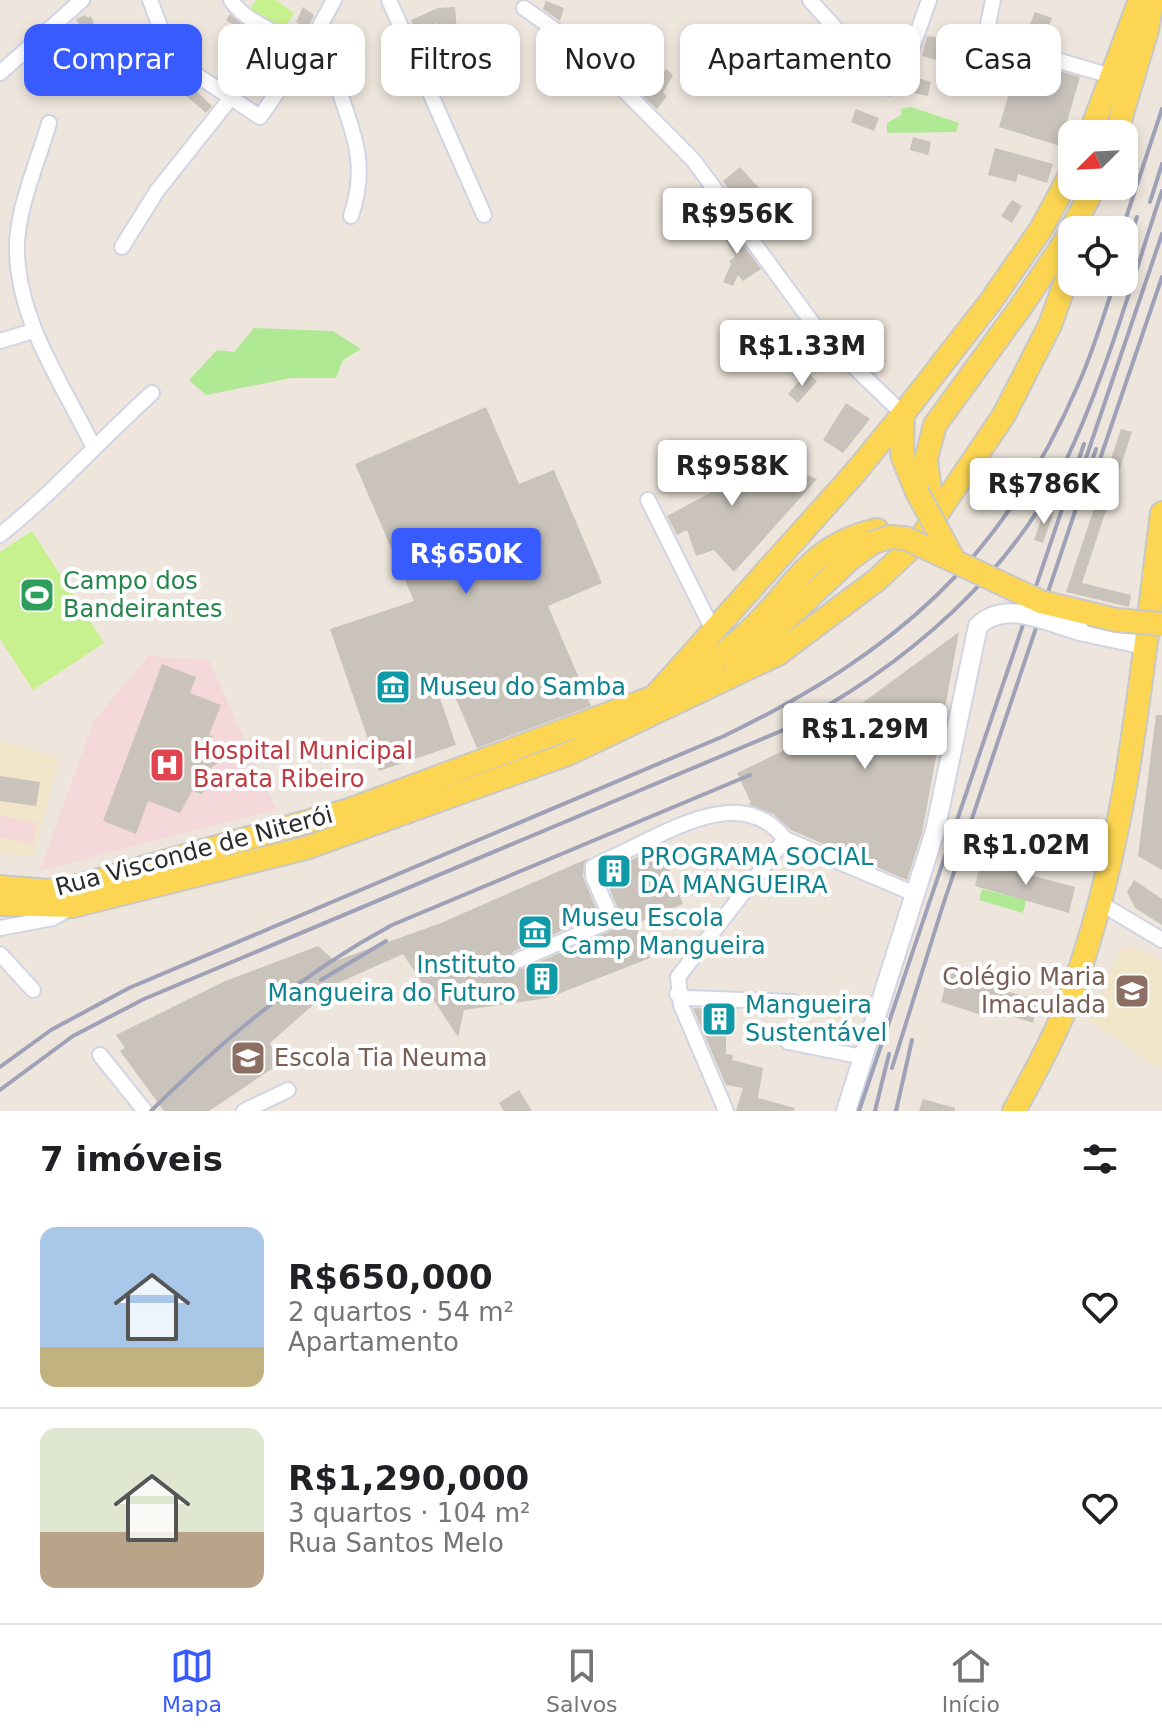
<!DOCTYPE html>
<html lang="pt">
<meta charset="utf-8">
<style>
:root{--surface:#fff;--page:#f2f2f2;--text:#202124;--muted:#757577;--line:#e0e0e0;--accent:#385bff}
body{margin:0;font-family:"DejaVu Sans",sans-serif;background:var(--page);color:var(--text);height:100vh;display:flex;flex-direction:column;font-size:30px;white-space:nowrap}
*{box-sizing:border-box;margin:0}
p{font-size:26px;color:var(--muted)}
.icon{flex:none;width:44px;height:44px;fill:none;stroke:currentColor;stroke-width:2;stroke-linecap:round;stroke-linejoin:round}
.map{position:relative;height:1111px;overflow:hidden}
.side{display:flex;flex-direction:column;background:var(--surface);flex:1}
.side>*{flex:none}
.guide{position:absolute;left:24px;top:24px;width:1114px;height:72px;display:flex;gap:16px}
.needle{width:52px;rotate:246deg}
.tools{position:absolute;left:1058px;top:120px;display:grid;gap:16px}
.tools a{display:grid;place-items:center;width:80px;height:80px;border-radius:16px;background:var(--surface);box-shadow:0 4px 12px #0003;font-size:40px}
.price{position:absolute;translate:-50% -68px;padding:0 18px;border-radius:8px;background:#fff;color:#222;font-size:26px;line-height:52px;filter:drop-shadow(0 2px 4px #0008)}
.price::after{content:'';position:absolute;left:50%;top:48px;width:24px;height:18px;margin-left:-12px;background:inherit;clip-path:polygon(0 0,100% 0,50% 100%)}
.price.on{background:var(--accent);color:#fff}
ul{padding:0;list-style:none}
li{display:flex;align-items:center;gap:24px;height:200px;padding:0 40px}
li+li{border-top:2px solid var(--line)}
li span{display:grid;place-items:center;flex:none;width:224px;height:160px;border-radius:16px;color:#555}
li>.icon{margin-inline-start:auto}
span .icon{width:96px;height:96px;fill:#fffc;stroke-width:1}
li b{font-size:34px}
h2{display:flex;justify-content:space-between;align-items:center;height:96px;padding:0 40px;font-size:34px}
.pill{padding:0 28px;border-radius:16px;background:var(--surface);box-shadow:0 4px 12px #0003;font-size:28px;line-height:72px}
.pill.on{background:var(--accent);color:#fff}
.tab-bar{display:flex;justify-content:space-around;align-items:center;height:112px;border-top:2px solid var(--line);background:var(--surface);font-size:22px;color:var(--muted)}
.tab-bar a{display:grid;justify-items:center;gap:4px}
.tab-bar .on{color:var(--accent)}
.map>svg:first-child{display:block}
.education{fill:#f1e5ca}
.medical{fill:#f5d8da}
.green{fill:#b0e994}
.pitch{fill:#c7f18e}
.building{fill:#c9c3bb}
.lines{fill:none;stroke-linecap:round;stroke-linejoin:round}
.minor-casing{stroke:#d1d4e5;stroke-width:18}
.secondary-casing{stroke:#d1d4e5;stroke-width:22}
.primary-casing{stroke:#c8c8c8;stroke-width:26}
.minor{stroke:#fff;stroke-width:14}
.secondary{stroke:#fff;stroke-width:18}
.primary{stroke:#fcd652;stroke-width:22}
.rail{stroke:#9ea1b7;stroke-width:4}
.secondary-bridge-casing{stroke:#d1d4e5;stroke-width:22;stroke-linecap:butt}
.primary-bridge-casing{stroke:#c8c8c8;stroke-width:26;stroke-linecap:butt}
.secondary-bridge{stroke:#fff;stroke-width:18}
.primary-bridge{stroke:#fcd652;stroke-width:22}
.labels{text-anchor:middle;stroke-width:8;stroke-linejoin:round;paint-order:stroke}
.leisure-label{font-size:24px;fill:#27864d;stroke:#fff;text-anchor:start}
.culture-label{font-size:24px;fill:#0d838f;stroke:#fff;text-anchor:start}
.health-label{font-size:24px;fill:#be3a42;stroke:#fff;text-anchor:start}
.street-label{font-size:24px;fill:#2b2b2b;stroke:#fff}
.education-label{font-size:24px;fill:#785e54;stroke:#fff;text-anchor:end}
</style>
<div class="map">
<svg width="1162" height="1111" viewBox="0 0 1162 1111">
<rect width="100%" height="100%" fill="#eee6dc"/>
<!-- education -->
<path class="education" d="M0,741L59,757L33,857L0,852Z
M1134,946L1162,961V1070L1089,1021L1120,950Z"/>
<!-- medical -->
<path class="medical" d="M148,656L209,660L276,809L39,871L94,721Z
M0,815L37,823L33,844L0,837Z"/>
<!-- green -->
<path class="green" d="M911,107L959,123L956,132L887,133V123L901,115V109Z
M254,328L333,331L361,349L343,360L336,378H291L206,395L189,380L217,350L234,352Z
M982,889L1026,900L1023,913L979,900Z"/>
<!-- pitch -->
<path class="pitch" d="M256,0H276L294,13L282,32L250,9Z
M32,531L104,643L33,690L0,639V552Z"/>
<!-- building -->
<path class="building" d="M546,1L564,8L560,21L543,9Z
M303,7L314,15L307,29L296,22Z
M455,7L457,31L442,40L437,23L416,32L411,20L438,8Z
M1035,12L1052,18L1042,45L1024,40Z
M230,14L244,26L282,47L280,51L265,42L257,57L244,50L251,37L226,20Z
M86,15L87,18L91,16L96,29L89,31L99,40L92,48L76,19Z
M927,36L951,39L1080,77L1060,146L999,127L1009,93L951,76L954,65L922,56Z
M645,39L662,44L658,67L638,59Z
M666,69L673,75L663,93L667,96L657,109L644,97Z
M918,78L931,82L928,96L914,93Z
M192,87L212,106L206,113L184,94Z
M856,109L879,118L874,131L851,122Z
M913,137L931,142L928,155L910,150Z
M995,148L1053,164L1047,183L1018,174L1016,182L988,175Z
M740,167L786,218L762,237L723,181Z
M1012,200L1022,206L1012,223L1001,216Z
M712,202L761,269L743,281L738,275L733,286L723,282L731,264L729,261L735,257L717,225L724,222Z
M807,372L817,381L798,403L788,394Z
M846,403L870,419L843,453L823,440Z
M486,407L519,484L554,470L602,583L548,606L591,706L477,748L446,676L434,681L456,745L379,771L330,629L414,601L355,464Z
M1121,429L1132,432L1082,583L1131,595L1129,607L1066,592Z
M717,449L779,493L797,471L817,479L734,572L714,550L696,556L687,530L677,535L667,516L742,476L740,471L666,493L661,475L678,470L683,475Z
M1045,508L1054,511L1043,543L1034,540Z
M959,632L922,833L907,880L791,830L773,814L748,804L751,803L737,773L824,731Z
M162,664L196,677L190,693L221,705L209,735L213,736L210,742L220,746L221,761L206,771L211,779V787L201,794L192,791L180,813L148,801L136,834L103,821Z
M1156,715H1162V870L1138,856Z
M0,776L40,782L36,806L0,801Z
M683,836L660,847L683,904L635,924L650,958L548,998L464,1010L458,1037L403,954L338,983L270,1043L279,1064L209,1111H164L120,1051L125,1048L116,1035L223,982L318,946L335,961L441,923L589,858L584,863L583,877L599,915L514,951L509,958L510,965L523,969L619,927L621,916L603,873Z
M981,862L1075,887L1069,913L975,886Z
M1134,880L1162,899V925L1135,908L1127,892Z
M951,964L997,978L995,988L1039,1000L1033,1023L990,1009L988,1017L941,1002Z
M693,1008L718,1009L717,1015L726,1016V1054L733,1055L732,1060L763,1068L758,1098L795,1108L794,1111H736L743,1088L726,1085Z
M519,1090L532,1111H504L499,1103Z
M923,1099L955,1108V1111H919Z"/>
<g class="lines">
<defs>
<path id="minor" d="M150,0L167,45L180,64L260,117L309,46L334,0
M231,0C246,26 303,43 330,58C343,118 373,151 351,216
M389,0L484,215
M810,0L889,88L899,85L929,0
M993,0L985,39L1111,76
M524,8L586,52L694,161L822,336L903,414
M0,73L82,0
M49,123C38,163 15,211 17,254C20,324 63,385 93,446
M122,247L157,191L230,99
M0,341L33,331
M648,500L713,630
M0,535C54,492 101,439 152,393
M785,839L915,894
M1100,903L1162,940
M0,928L53,918L72,907
M0,954L33,990
M519,960L612,920L593,876V867L604,861C657,840 739,778 785,839
M677,994L688,998L794,1002
M788,1042L863,1057
M100,1055L145,1111
M244,1111L288,1090
M726,1111L681,1005L678,977L785,839"/>
<path id="secondary" d="M1080,631L1145,645
M846,1111L935,831"/>
<path id="primary" d="M1090,134L1140,0
M1116,134L1147,30L1152,0
M903,414L902,455L917,492
M930,492L926,459L935,425L1020,308L1064,243L1095,186
M737,665L850,559L872,543
M673,687C697,673 723,655 744,636C795,591 804,547 877,530
M0,887L48,891L71,888L349,810L654,697L853,475L903,414L991,301L1041,229L1072,172
M0,904L73,906L306,848L568,754L778,654L878,579L920,539L1004,415L1050,325L1072,264
M1014,1111C1034,1074 1055,1037 1070,997C1128,842 1141,675 1162,513"/>
</defs>
<!-- minor casing -->
<use href="#minor" class="minor-casing"/>
<!-- secondary casing -->
<use href="#secondary" class="secondary-casing"/>
<!-- primary casing -->
<use href="#primary" class="primary-casing"/>
<!-- minor -->
<use href="#minor" class="minor"/>
<!-- secondary -->
<use href="#secondary" class="secondary"/>
<!-- primary -->
<use href="#primary" class="primary"/>
<!-- rail -->
<path class="rail" d="M1150,202L1162,164
M1122,230L1162,109
M1124,255L1137,217
M1086,458L1162,234
M1099,462L1162,277
M321,980L386,941
M0,1067L51,1030L129,988L724,736C894,654 1002,561 1078,385C1093,352 1103,316 1115,282
M892,1068L943,905L1096,449
M0,1090L73,1036L144,999L781,731C903,669 1018,572 1074,443C1110,362 1134,275 1162,191
M151,1111C225,1038 301,974 392,925L750,775
M859,1111L1084,444
M875,1111L889,1054
M896,1111L912,1040"/>
<defs>
<path id="secondary-bridge" d="M935,831L978,626C1006,599 1047,622 1080,631"/>
<path id="primary-bridge" d="M917,492L954,560
M872,543L889,537L905,538L1041,602L1116,620L1162,624"/>
</defs>
<!-- secondary-bridge casing -->
<use href="#secondary-bridge" class="secondary-bridge-casing"/>
<!-- primary-bridge casing -->
<use href="#primary-bridge" class="primary-bridge-casing"/>
<!-- secondary-bridge -->
<use href="#secondary-bridge" class="secondary-bridge"/>
<!-- primary-bridge -->
<use href="#primary-bridge" class="primary-bridge"/>
</g>
<!-- icons -->
<defs>
<symbol id="stadium-square" viewBox="-11 -11 22 22"><rect x="-9" y="-9" width="18" height="18" rx="4" fill="#2e9e5b" stroke="#fff"/><path d="M0-5a6.5 5 0 1 0 0 10a6.5 5 0 1 0 0-10ZM-3.5-1.8h7v3.6h-7Z" fill="#fff"/></symbol>
<symbol id="museum-square" viewBox="-11 -11 22 22"><rect x="-9" y="-9" width="18" height="18" rx="4" fill="#0f9aa8" stroke="#fff"/><path d="M0-6L6-3V-2H-6V-3ZM-5-1h2V3h-2ZM-1-1h2V3h-2ZM3-1h2V3H3ZM-6 4H6V6H-6Z" fill="#fff"/></symbol>
<symbol id="hospital-square" viewBox="-11 -11 22 22"><rect x="-9" y="-9" width="18" height="18" rx="4" fill="#e0444e" stroke="#fff"/><path d="M-5-5h3v3.5h4V-5h3V5h-3V1.5h-4V5h-3Z" fill="#fff"/></symbol>
<symbol id="building-square" viewBox="-11 -11 22 22"><rect x="-9" y="-9" width="18" height="18" rx="4" fill="#0f9aa8" stroke="#fff"/><path d="M-4-6H4V6H1V3H-1V6H-4ZM-2.5-4.3h1.7v1.8h-1.7ZM.8-4.3h1.7v1.8H.8ZM-2.5-1h1.7V.8h-1.7ZM.8-1h1.7V.8H.8Z" fill="#fff"/></symbol>
<symbol id="school-square" viewBox="-11 -11 22 22"><rect x="-9" y="-9" width="18" height="18" rx="4" fill="#8d6e63" stroke="#fff"/><path d="M0-5L7-2L0 1L-7-2ZM-4 1L0 2.5L4 1V4Q0 6-4 4Z" fill="#fff"/></symbol>
</defs>
<g fill-rule="evenodd">
<use href="#stadium-square" x="17" y="575" width="40" height="40"/>
<use href="#museum-square" x="373" y="667" width="40" height="40"/>
<use href="#hospital-square" x="147" y="745" width="40" height="40"/>
<use href="#building-square" x="594" y="851" width="40" height="40"/>
<use href="#museum-square" x="515" y="912" width="40" height="40"/>
<use href="#building-square" x="522" y="959" width="40" height="40"/>
<use href="#school-square" x="1112" y="971" width="40" height="40"/>
<use href="#building-square" x="699" y="999" width="40" height="40"/>
<use href="#school-square" x="228" y="1038" width="40" height="40"/>
</g>
<g class="labels">
<!-- leisure labels -->
<g class="leisure-label">
<text x="63" y="589">Campo dos<tspan x="63" dy="28">Bandeirantes</tspan></text>
</g>
<!-- culture labels -->
<g class="culture-label">
<text x="419" y="695">Museu do Samba</text>
<text x="640" y="865">PROGRAMA SOCIAL<tspan x="640" dy="28">DA MANGUEIRA</tspan></text>
<text x="561" y="926">Museu Escola<tspan x="561" dy="28">Camp Mangueira</tspan></text>
<text x="516" y="973" text-anchor="end">Instituto<tspan x="516" dy="28">Mangueira do Futuro</tspan></text>
<text x="745" y="1013">Mangueira<tspan x="745" dy="28">Sustentável</tspan></text>
</g>
<!-- health labels -->
<g class="health-label">
<text x="193" y="759">Hospital Municipal<tspan x="193" dy="28">Barata Ribeiro</tspan></text>
</g>
<!-- street labels -->
<g class="street-label">
<text transform="translate(194 851) rotate(-15)" y="8">Rua Visconde de Niterói</text>
</g>
<!-- education labels -->
<g class="education-label">
<text x="1106" y="985">Colégio Maria<tspan x="1106" dy="28">Imaculada</tspan></text>
<text x="274" y="1066" text-anchor="start">Escola Tia Neuma</text>
</g>
</g>
</svg>
<div class="tools">
<a><svg class="needle" viewBox="-14 -14 28 28"><path d="M0-13l5 13h-10z" fill="#e53935"/><path d="M0 13l5-13h-10z" fill="#757577"/></svg></a>
<a><svg class="icon" aria-label="locate" viewBox="0 0 24 24"><circle cx="12" cy="12" r="6"/><path d="M12 2v4M12 18v4M2 12h4M18 12h4"/></svg></a>
</div>
<b class="price" style="left:737px;top:256px">R$956K</b>
<b class="price" style="left:802px;top:388px">R$1.33M</b>
<b class="price" style="left:732px;top:508px">R$958K</b>
<b class="price" style="left:1044px;top:526px">R$786K</b>
<b class="price on" style="left:466px;top:596px">R$650K</b>
<b class="price" style="left:865px;top:771px">R$1.29M</b>
<b class="price" style="left:1026px;top:887px">R$1.02M</b>
<div class="guide">
<a class="pill on">Comprar</a>
<a class="pill">Alugar</a>
<a class="pill">Filtros</a>
<a class="pill">Novo</a>
<a class="pill">Apartamento</a>
<a class="pill">Casa</a>
</div>
</div>
<section class="side">
<h2>7 imóveis<svg class="icon" aria-label="filters" viewBox="0 0 24 24"><path d="M4 7h16M4 17h16"/><circle cx="9" cy="7" r="2"/><circle cx="15" cy="17" r="2"/></svg></h2>
<ul>
<li><span style="background:linear-gradient(#a9c7e8 75%,#c2b280 0)"><svg class="icon" aria-label="home" viewBox="0 0 24 24"><path d="M3 11l9-7 9 7M6 9v11h12V9"/></svg></span><div><b>R$650,000</b><p>2 quartos · 54 m²</p><p>Apartamento</p></div><svg class="icon" aria-label="heart" viewBox="0 0 24 24"><path d="M12 20l-8-8c-3-5 5-10 8-4 3-6 11-1 8 4z"/></svg></li>
<li><span style="background:linear-gradient(#dfe7d0 65%,#b9a48a 0)"><svg class="icon" aria-label="home" viewBox="0 0 24 24"><path d="M3 11l9-7 9 7M6 9v11h12V9"/></svg></span><div><b>R$1,290,000</b><p>3 quartos · 104 m²</p><p>Rua Santos Melo</p></div><svg class="icon" aria-label="heart" viewBox="0 0 24 24"><path d="M12 20l-8-8c-3-5 5-10 8-4 3-6 11-1 8 4z"/></svg></li>
</ul>
</section>
<nav class="tab-bar">
<a class="on"><svg class="icon" aria-label="map" viewBox="0 0 24 24"><path d="M3 6l6-2 6 2 6-2v14l-6 2-6-2-6 2zM9 4v14M15 6v14"/></svg>Mapa</a>
<a><svg class="icon" aria-label="saved" viewBox="0 0 24 24"><path d="M7 4h10v16l-5-4-5 4z"/></svg>Salvos</a>
<a><svg class="icon" aria-label="home" viewBox="0 0 24 24"><path d="M3 11l9-7 9 7M6 9v11h12V9"/></svg>Início</a>
</nav>
